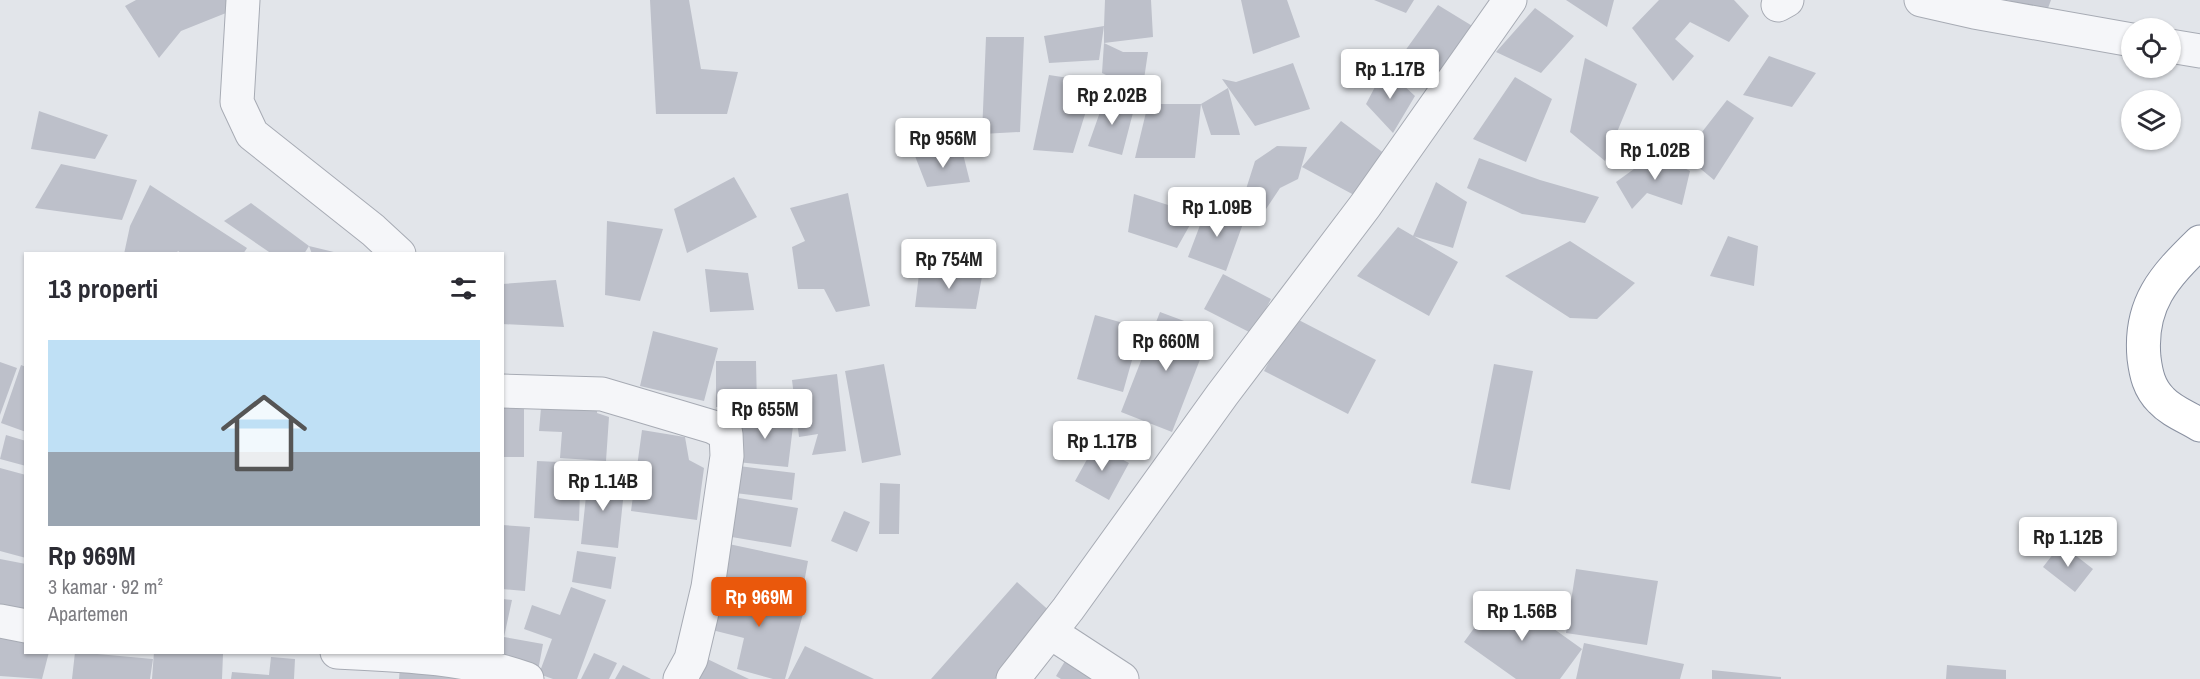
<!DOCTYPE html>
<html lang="id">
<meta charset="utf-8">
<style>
:root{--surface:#fff;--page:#f7f7f7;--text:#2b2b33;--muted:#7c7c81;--accent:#ea580c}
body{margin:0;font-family:"Archivo Narrow",sans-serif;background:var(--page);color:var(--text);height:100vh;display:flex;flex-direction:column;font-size:22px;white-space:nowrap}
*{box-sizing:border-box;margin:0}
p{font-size:20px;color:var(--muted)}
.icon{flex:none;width:33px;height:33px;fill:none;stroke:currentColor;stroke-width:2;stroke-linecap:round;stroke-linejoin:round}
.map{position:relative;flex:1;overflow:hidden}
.details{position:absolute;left:24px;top:252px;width:480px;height:402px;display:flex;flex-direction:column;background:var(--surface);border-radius:0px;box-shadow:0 2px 4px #0004}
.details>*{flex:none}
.fabs{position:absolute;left:2121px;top:18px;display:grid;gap:12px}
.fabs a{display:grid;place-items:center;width:60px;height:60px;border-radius:50%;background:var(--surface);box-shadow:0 2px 4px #0004;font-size:30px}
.price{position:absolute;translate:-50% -51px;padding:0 14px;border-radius:6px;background:#fff;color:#222;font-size:20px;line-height:39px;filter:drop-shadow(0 2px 3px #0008)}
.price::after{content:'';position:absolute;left:50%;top:36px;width:18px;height:14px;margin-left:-9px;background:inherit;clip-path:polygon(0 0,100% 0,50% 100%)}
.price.active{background:var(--accent);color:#fff}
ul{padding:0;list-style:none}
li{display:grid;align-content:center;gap:12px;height:318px;padding:0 24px}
li span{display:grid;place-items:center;height:186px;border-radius:0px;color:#555}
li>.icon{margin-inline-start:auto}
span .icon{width:108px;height:108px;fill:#fffc;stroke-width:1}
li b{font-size:26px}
h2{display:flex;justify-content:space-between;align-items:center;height:72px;padding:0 24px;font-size:26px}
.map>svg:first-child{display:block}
.building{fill:#bdc0ca}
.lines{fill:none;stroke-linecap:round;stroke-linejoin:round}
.street-casing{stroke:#a7abb4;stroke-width:35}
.highway-casing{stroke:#8a91a1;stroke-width:35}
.street{stroke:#f5f6f9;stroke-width:33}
.highway{stroke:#fff;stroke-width:33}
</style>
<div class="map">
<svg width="2200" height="679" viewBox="0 0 2200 679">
<rect width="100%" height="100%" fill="#e2e5ea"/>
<!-- building -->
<path class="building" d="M136,0H226V13L181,31L159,58L125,6Z
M650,0H689L701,69L738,72L727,114H656Z
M1105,0H1151L1153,37L1104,43V26L1099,60L1049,63L1044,36L1104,26Z
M1241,0H1287L1300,37L1253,54Z
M1374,0H1414L1406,13Z
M1566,0H1614L1607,27Z
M1659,0H1734L1749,16L1729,42L1690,22L1675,39L1694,56L1673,81L1632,28Z
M2007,0H2051L2047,11Z
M1438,5L1474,27L1442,83L1397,62Z
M1535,8L1574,36L1541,73L1496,52Z
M986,37H1024L1020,132L982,134Z
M1104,43L1123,52H1148L1142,93L1102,73Z
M1769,56L1816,73L1792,107L1743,95Z
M1585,58L1637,84L1605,161L1570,132Z
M1293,63L1310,109L1255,126L1222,79L1236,82Z
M1385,68L1415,96L1393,133L1366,104Z
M1049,75L1095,82L1073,153L1033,150Z
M1515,77L1552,99L1526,162L1473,139Z
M1228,88L1240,135H1211L1201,104Z
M1106,95L1135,105L1122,155L1088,146Z
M1727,100L1754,118L1714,180L1684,155Z
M1148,104H1201L1195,158H1135Z
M39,111L108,135L95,159L31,149Z
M1341,121L1385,154L1354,195L1302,167Z
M1277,146L1307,147L1298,179L1280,188L1262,215L1239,211L1255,161Z
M962,150L970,182L927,187L915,156Z
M1656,153L1690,171L1682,205L1647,193L1632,209L1616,182Z
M1479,158L1540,180L1599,197L1585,223L1522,214L1467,188Z
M61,164L137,180L122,220L35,208Z
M734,177L757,217L687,253L674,209Z
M1436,182L1467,202L1453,248L1413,236Z
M150,185L247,248L243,254H182L178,251L176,254H124L130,226Z
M848,193L870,306L836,312L824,289H798L792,247L805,241L790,208Z
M1134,194L1196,214L1177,248L1128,232Z
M251,203L309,246L304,254H272L224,221Z
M1208,204L1245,218L1226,271L1188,257Z
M607,221L663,229L640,301L605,295Z
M1398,227L1458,262L1429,316L1357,276Z
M1728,236L1758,246L1754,286L1710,276Z
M1570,241L1635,283L1597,319L1570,318L1505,276Z
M309,246L338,253V254H312Z
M705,269L748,273L754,310L710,312Z
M983,271L976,309L915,307L919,274Z
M1223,274L1271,299L1253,334L1204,309Z
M556,280L564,327L502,324V284Z
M1160,312L1211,331L1172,432L1121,412Z
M1095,315L1141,328L1123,392L1077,379Z
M1293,317L1376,360L1348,414L1264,371Z
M653,331L718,348L704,401L640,386Z
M716,361H756L757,407H716Z
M0,362L17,368L0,415Z
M884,364L901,455L862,463L845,371Z
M1494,364L1533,371L1510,490L1471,483Z
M21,365L26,367V432L1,423Z
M837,374L846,451L812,455L818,434L799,437L792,380Z
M542,396L598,399L597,413L609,417L606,461L560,458L562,432L539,431Z
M502,400H524V457H504Z
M742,412L794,418L788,467L737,462Z
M642,430L685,437L689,460L704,468L697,520L631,511Z
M6,435L26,441V466L0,459Z
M1095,445L1129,463L1109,500L1075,481Z
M537,461L581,463L579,521L534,518Z
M739,466L795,473L792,500L735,493Z
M0,468L26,475V558L0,551Z
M588,477L625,481L618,548L581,544Z
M880,483L900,484L899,534H879Z
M727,496L798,508L791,547L720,535Z
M844,511L870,522L857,552L831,541Z
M502,525L530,527L525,591L502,589Z
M724,543L808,561L802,594L717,576Z
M2061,544L2093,569L2075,592L2043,567Z
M577,551L616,557L611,589L572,582Z
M0,559L26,564V617L0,612Z
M1576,569L1658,581L1647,645L1566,633Z
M721,581L806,603L785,679H773L737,669L744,638L708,629Z
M1017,582L1053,614L995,679H931Z
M571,587L606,600L577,679H553L539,674L552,639L524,629L532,605L560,615Z
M1501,591L1582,649L1560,679H1516L1464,642Z
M502,599L512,600L504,637L543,644L537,676L439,652H502Z
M0,628L26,635V652H49L42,679L0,676Z
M1584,643L1684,664L1680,679H1576Z
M805,646L874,679H788Z
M1071,651L1108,679H1061L1056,676Z
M75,652L153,659L150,679H72Z
M154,652L223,654L222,679H152Z
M594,653L617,663L609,679H581Z
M699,655L749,679H688Z
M271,657L295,659L294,679H231L232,672L269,675Z
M623,665L651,679H615Z
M1947,665L2006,670V679H1946Z
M400,667L493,679H399Z
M1712,670L1781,677V679H1712Z"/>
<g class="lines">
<defs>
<path id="street" d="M243,0L237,102L252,134L373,230L399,254
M1921,0L1974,12L2132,40
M1778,5L1787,0
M2170,46L2200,51
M502,391L602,394L713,427L726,434L727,456L708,587L691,659L680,679
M0,621L26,626
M1050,632L1122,679
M337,652C402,655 466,657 527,679
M1013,679L1068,609L1222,395L1365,206L1510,0"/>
<path id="highway" d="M2200,242C2164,277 2139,304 2144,358C2146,374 2149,388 2161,400C2171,411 2187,417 2200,425"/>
</defs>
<!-- street casing -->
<use href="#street" class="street-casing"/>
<!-- highway casing -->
<use href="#highway" class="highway-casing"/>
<!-- street -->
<use href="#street" class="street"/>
<!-- highway -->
<use href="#highway" class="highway"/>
</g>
</svg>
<div class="fabs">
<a><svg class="icon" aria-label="locate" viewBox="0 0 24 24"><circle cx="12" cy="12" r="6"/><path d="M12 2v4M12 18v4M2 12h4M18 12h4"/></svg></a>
<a><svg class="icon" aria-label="layers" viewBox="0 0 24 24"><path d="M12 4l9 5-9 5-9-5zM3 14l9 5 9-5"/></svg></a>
</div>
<b class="price" style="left:1390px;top:100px">Rp 1.17B</b>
<b class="price" style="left:1112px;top:126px">Rp 2.02B</b>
<b class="price" style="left:943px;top:169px">Rp 956M</b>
<b class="price" style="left:1655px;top:181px">Rp 1.02B</b>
<b class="price" style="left:1217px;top:238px">Rp 1.09B</b>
<b class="price" style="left:949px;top:290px">Rp 754M</b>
<b class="price" style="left:1166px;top:372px">Rp 660M</b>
<b class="price" style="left:765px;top:440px">Rp 655M</b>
<b class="price" style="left:1102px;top:472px">Rp 1.17B</b>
<b class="price" style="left:603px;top:512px">Rp 1.14B</b>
<b class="price" style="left:2068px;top:568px">Rp 1.12B</b>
<b class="price active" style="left:759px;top:628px">Rp 969M</b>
<b class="price" style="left:1522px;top:642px">Rp 1.56B</b>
<section class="details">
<h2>13 properti<svg class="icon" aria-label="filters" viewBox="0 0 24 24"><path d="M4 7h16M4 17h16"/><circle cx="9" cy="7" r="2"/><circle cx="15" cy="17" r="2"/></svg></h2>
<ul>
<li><span style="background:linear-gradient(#bfe0f5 60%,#9aa5b1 0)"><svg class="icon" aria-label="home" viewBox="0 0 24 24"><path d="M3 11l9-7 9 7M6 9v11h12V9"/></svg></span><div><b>Rp 969M</b><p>3 kamar · 92 m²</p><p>Apartemen</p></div></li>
</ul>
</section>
</div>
